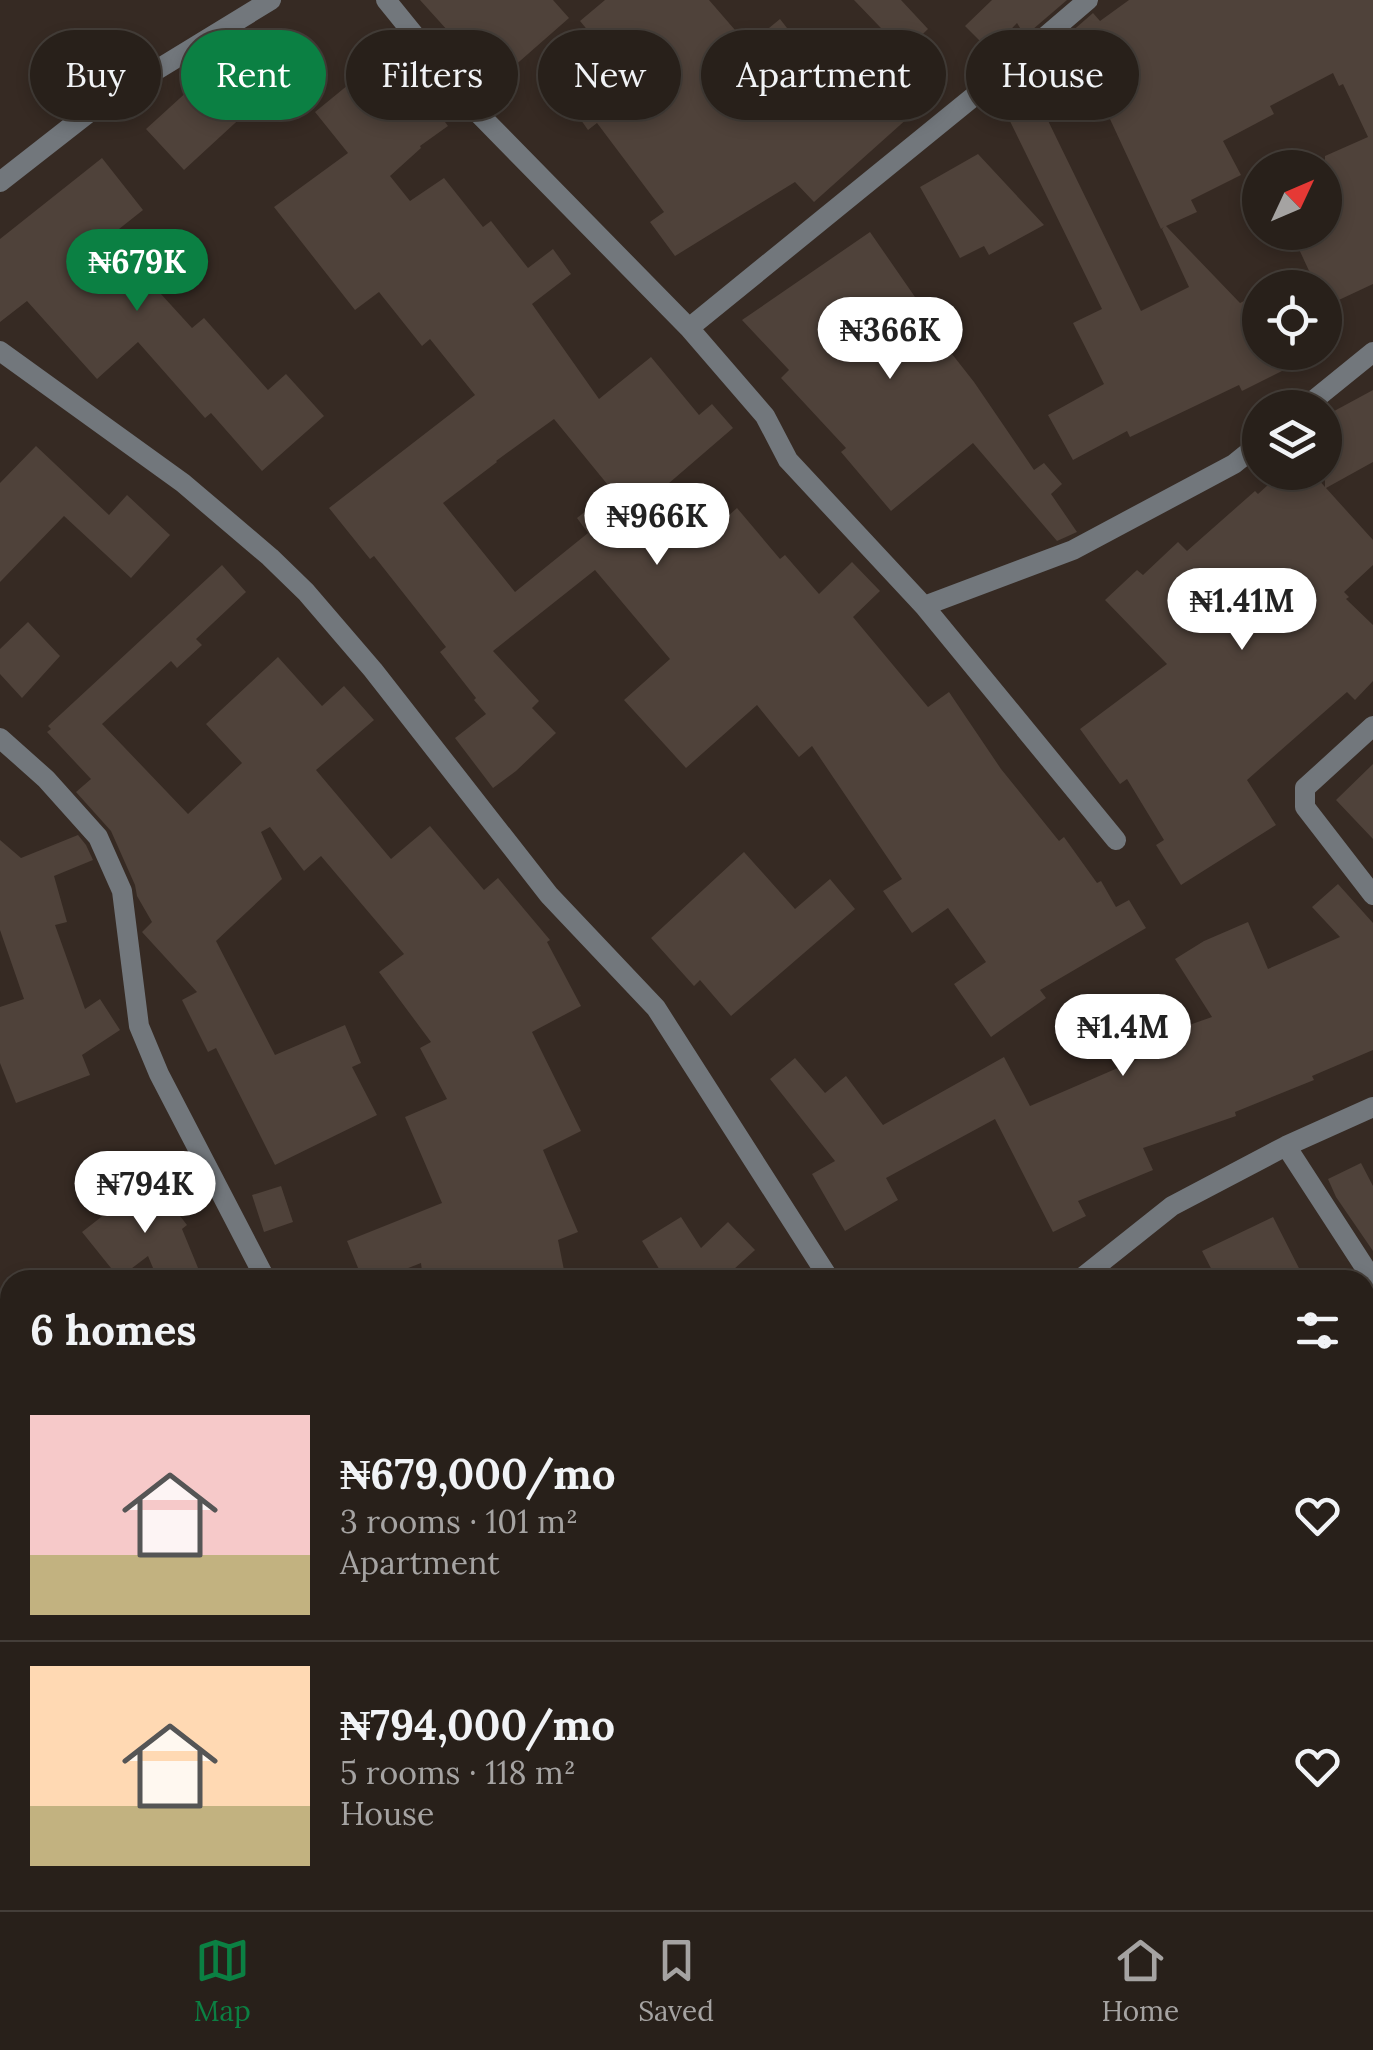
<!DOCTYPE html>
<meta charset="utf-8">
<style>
:root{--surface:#28201a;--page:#342d27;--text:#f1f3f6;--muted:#a5a3a2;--line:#443e39;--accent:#0b8043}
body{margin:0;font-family:Lora,serif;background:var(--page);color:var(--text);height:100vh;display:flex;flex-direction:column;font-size:38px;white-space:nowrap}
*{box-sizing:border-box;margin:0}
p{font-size:32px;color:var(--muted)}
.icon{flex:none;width:55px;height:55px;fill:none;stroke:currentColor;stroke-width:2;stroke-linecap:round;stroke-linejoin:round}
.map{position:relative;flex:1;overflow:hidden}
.panel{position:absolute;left:0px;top:1270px;width:1375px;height:640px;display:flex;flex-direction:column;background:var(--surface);border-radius:30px 30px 0 0;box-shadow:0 5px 15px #0003,0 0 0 2px var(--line)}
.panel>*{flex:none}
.banner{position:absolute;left:30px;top:30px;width:1315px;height:90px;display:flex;gap:20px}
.needle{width:65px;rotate:46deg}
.tools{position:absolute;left:1242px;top:150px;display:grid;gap:20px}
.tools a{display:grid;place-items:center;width:100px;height:100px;border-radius:50%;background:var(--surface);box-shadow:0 5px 15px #0003,0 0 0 2px var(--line);font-size:50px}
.price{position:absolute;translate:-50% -85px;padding:0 22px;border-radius:35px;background:#fff;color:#222;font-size:32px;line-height:65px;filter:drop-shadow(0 2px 5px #0008)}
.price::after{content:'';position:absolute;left:50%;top:60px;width:30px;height:22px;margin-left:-15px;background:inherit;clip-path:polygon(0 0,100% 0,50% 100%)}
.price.current{background:var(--accent);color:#fff}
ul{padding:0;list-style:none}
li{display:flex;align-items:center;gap:30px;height:250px;padding:0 30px}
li+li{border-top:2px solid var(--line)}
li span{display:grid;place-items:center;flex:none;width:280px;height:200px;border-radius:0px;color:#555}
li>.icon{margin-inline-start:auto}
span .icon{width:120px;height:120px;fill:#fffc;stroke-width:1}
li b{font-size:42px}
h2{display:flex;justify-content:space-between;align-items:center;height:120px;padding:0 30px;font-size:42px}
.pill{padding:0 35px;border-radius:45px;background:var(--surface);box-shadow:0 5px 15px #0003,0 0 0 2px var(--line);font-size:35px;line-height:90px}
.pill.current{background:var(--accent);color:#fff}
.menu{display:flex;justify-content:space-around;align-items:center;height:140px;border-top:2px solid var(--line);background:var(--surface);font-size:28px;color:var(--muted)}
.menu a{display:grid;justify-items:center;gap:5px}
.menu .current{color:var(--accent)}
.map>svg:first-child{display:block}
.building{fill:#4f423a;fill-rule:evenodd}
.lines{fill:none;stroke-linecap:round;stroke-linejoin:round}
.street{stroke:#72777c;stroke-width:20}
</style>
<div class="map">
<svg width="1373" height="1910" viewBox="0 0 1373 1910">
<rect width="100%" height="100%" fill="#362a23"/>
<!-- building -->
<path class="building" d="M420,0H553L569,18L495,83Z
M605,0H709L748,45L780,19L801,46L807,41L863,112L905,74L928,100L814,202L795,182L675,256L650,222L664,212L597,123L588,130L564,96L614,62L580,21Z
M854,0H901L928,29L904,52Z
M992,0H1067L1025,36L1017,23L990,51L965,26Z
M1129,0H1373V284L1326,306L1325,288H1317L1291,232H1325V156L1368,137L1343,84L1339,86L1333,73L1270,106L1274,114L1223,141L1241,175L1191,200L1197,212L1166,226L1240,303L1260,293V352H1320L1242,391L1239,385L1130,437L1127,431L1073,460L1048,415L1104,384L1073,323L1102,309L1003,107L1034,92L1141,311L1189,287L1162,229L1164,227L1161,229L1090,76L1060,94L1039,60L1093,13L1100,21Z
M246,38L284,78L184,170L146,129Z
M381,58L417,102L426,96L448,126L420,146L421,148L390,176L410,201L444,178L483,227L491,221L528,268L553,249L571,274L532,304L599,399L651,357L699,415L712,404L733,428L661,490L701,540L737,508L780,559L785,555L819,594L852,562L880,591L853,617L928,707L949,692L1001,769L1059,841L1064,837L1097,883L1101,881L1116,907L1129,900L1146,928L1040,990L1046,998L991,1037L954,984L986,962L948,908L912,933L883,891L902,879L812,746L799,757L757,705L686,768L624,700L670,659L595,570L493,651L539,701L532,708L556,733L516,771L493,788L455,738L486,714L474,700L476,698L440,652L446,647L374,556L370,559L329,508L475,395L430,339L422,346L379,292L355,310L274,207L348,153L315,112ZM554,419L612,490L577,518L588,533L515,592L443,503L497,462L496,461Z
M978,154L1044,225L989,255L984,246L960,258L920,187Z
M102,158L143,210L109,237L192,328L204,318L268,390L286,374L324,416L262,471L211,413L205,418L138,342L97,379L27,301L0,322V239Z
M870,232L933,323L930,326L974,382L1034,470L1044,463L1062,484L1051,494L1077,532L1057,541L973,443L891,511L841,452L846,448L781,378L789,370L742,320Z
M1373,390V462L1326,488L1373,540V565L1344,592L1349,597L1346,599L1373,625V681L1355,700L1347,692L1247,780L1276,825L1181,885L1156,845L1164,840L1127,779L1120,784L1080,729L1167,664L1105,600L1137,570L1143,575L1178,542L1187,551L1255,491L1258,494L1282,472H1312L1325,487V416Z
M36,446L109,515L127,495L170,535L131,578L64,516L0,582V483Z
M222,565L246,592L196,639L202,645L177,668L171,661L102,724L188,814L242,763L206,724L278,657L322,706L344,686L374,720L316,770L391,859L430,826L484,890L498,878L550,940L547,942L581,1006L532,1032L581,1131L543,1150L578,1232L558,1240L566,1280H423L421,1263L378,1280H363L347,1241L442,1203L405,1117L447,1099L420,1048L431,1042L379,972L404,954L321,856L304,871L270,827L261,832L282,879L216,941L275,1055L345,1025L361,1063L352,1067L377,1115L275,1165L216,1048L208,1052L182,1000L197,992L142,932L152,922L137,896L135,885L111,831L76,792L91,779L47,732L51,729L48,726Z
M28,622L60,656L22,698L0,674V649Z
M1373,764V839L1336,800Z
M78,835L86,845L93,860L54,876L67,922L55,925L85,1009L100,999L120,1030L82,1055L90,1075L16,1103L0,1063V1007L24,999L0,930V840L21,858Z
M744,852L795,909L830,879L855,909L731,1016L700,980L694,986L651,938Z
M1338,884L1373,923V1050L1312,1076L1314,1080L1235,1112L1236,1116L1143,1148L1153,1170L1078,1201L1086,1216L1053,1232L995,1119L886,1178L898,1200L845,1231L812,1174L835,1161L770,1079L795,1058L825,1093L846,1076L883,1125L1004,1057L1030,1106L1157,1051L1152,1038L1212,1017L1175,959L1204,941L1248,922L1268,969L1340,937L1312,907Z
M1361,1163L1373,1186V1251L1336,1197L1328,1179Z
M151,1178L187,1225L182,1229L203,1280H158L148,1256L119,1278L82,1232Z
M281,1186L293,1222L264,1232L252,1195Z
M681,1217L701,1248L728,1222L755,1250L722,1280H666L642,1241Z
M1273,1217L1305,1280H1217L1202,1251Z"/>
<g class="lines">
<!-- street -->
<path class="street" d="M386,0L476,111L689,328L765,416L788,460L924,606L1116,840
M0,182L96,107L271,0
M689,328L1005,71L1088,0
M0,351L183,483L270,557L306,592L373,670L549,895L656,1008L830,1280
M1304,408L1373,352
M924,606L1073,550L1234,464L1260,443
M1373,726L1305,788V807L1373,895
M0,738L46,779L98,837L122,891L139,1026L159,1074L266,1280
M1286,1146L1373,1280
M1079,1280L1172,1206L1286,1146L1373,1107
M0,1599H10
M714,1900L715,1910
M225,1910L226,1900"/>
</g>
</svg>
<div class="tools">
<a><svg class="needle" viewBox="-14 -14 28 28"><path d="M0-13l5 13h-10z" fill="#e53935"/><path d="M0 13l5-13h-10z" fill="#a5a3a2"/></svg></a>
<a><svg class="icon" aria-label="locate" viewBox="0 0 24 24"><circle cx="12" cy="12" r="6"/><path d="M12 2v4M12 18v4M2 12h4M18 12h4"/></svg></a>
<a><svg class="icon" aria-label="layers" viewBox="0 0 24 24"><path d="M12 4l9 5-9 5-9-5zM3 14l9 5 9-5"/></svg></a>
</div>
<b class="price current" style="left:137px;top:314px">₦679K</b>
<b class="price" style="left:890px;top:382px">₦366K</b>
<b class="price" style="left:657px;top:568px">₦966K</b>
<b class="price" style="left:1242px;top:653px">₦1.41M</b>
<b class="price" style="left:1123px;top:1079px">₦1.4M</b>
<b class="price" style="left:145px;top:1236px">₦794K</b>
<div class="banner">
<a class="pill">Buy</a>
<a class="pill current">Rent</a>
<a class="pill">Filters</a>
<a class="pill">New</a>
<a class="pill">Apartment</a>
<a class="pill">House</a>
</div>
<section class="panel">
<h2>6 homes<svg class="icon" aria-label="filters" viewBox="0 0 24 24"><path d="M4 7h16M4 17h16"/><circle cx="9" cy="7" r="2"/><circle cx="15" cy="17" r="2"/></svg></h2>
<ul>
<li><span style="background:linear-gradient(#f6c9c9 70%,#c2b280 0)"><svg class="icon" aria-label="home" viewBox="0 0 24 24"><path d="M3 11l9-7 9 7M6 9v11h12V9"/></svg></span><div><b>₦679,000/mo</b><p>3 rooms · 101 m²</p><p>Apartment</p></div><svg class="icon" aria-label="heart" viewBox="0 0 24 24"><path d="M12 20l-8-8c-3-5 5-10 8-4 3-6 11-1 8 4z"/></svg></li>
<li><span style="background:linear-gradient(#ffd9b3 70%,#c2b280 0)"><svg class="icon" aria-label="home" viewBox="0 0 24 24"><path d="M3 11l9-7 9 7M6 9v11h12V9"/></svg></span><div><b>₦794,000/mo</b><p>5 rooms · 118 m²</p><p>House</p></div><svg class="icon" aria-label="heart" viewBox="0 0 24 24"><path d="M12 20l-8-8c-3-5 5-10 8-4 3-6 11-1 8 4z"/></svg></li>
</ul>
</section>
</div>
<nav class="menu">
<a class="current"><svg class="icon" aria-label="map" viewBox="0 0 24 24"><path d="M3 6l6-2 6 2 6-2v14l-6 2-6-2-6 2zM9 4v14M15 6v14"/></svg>Map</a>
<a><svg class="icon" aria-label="saved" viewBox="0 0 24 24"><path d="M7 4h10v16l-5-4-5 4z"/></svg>Saved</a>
<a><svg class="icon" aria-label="home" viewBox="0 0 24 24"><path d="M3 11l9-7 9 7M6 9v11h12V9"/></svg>Home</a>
</nav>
